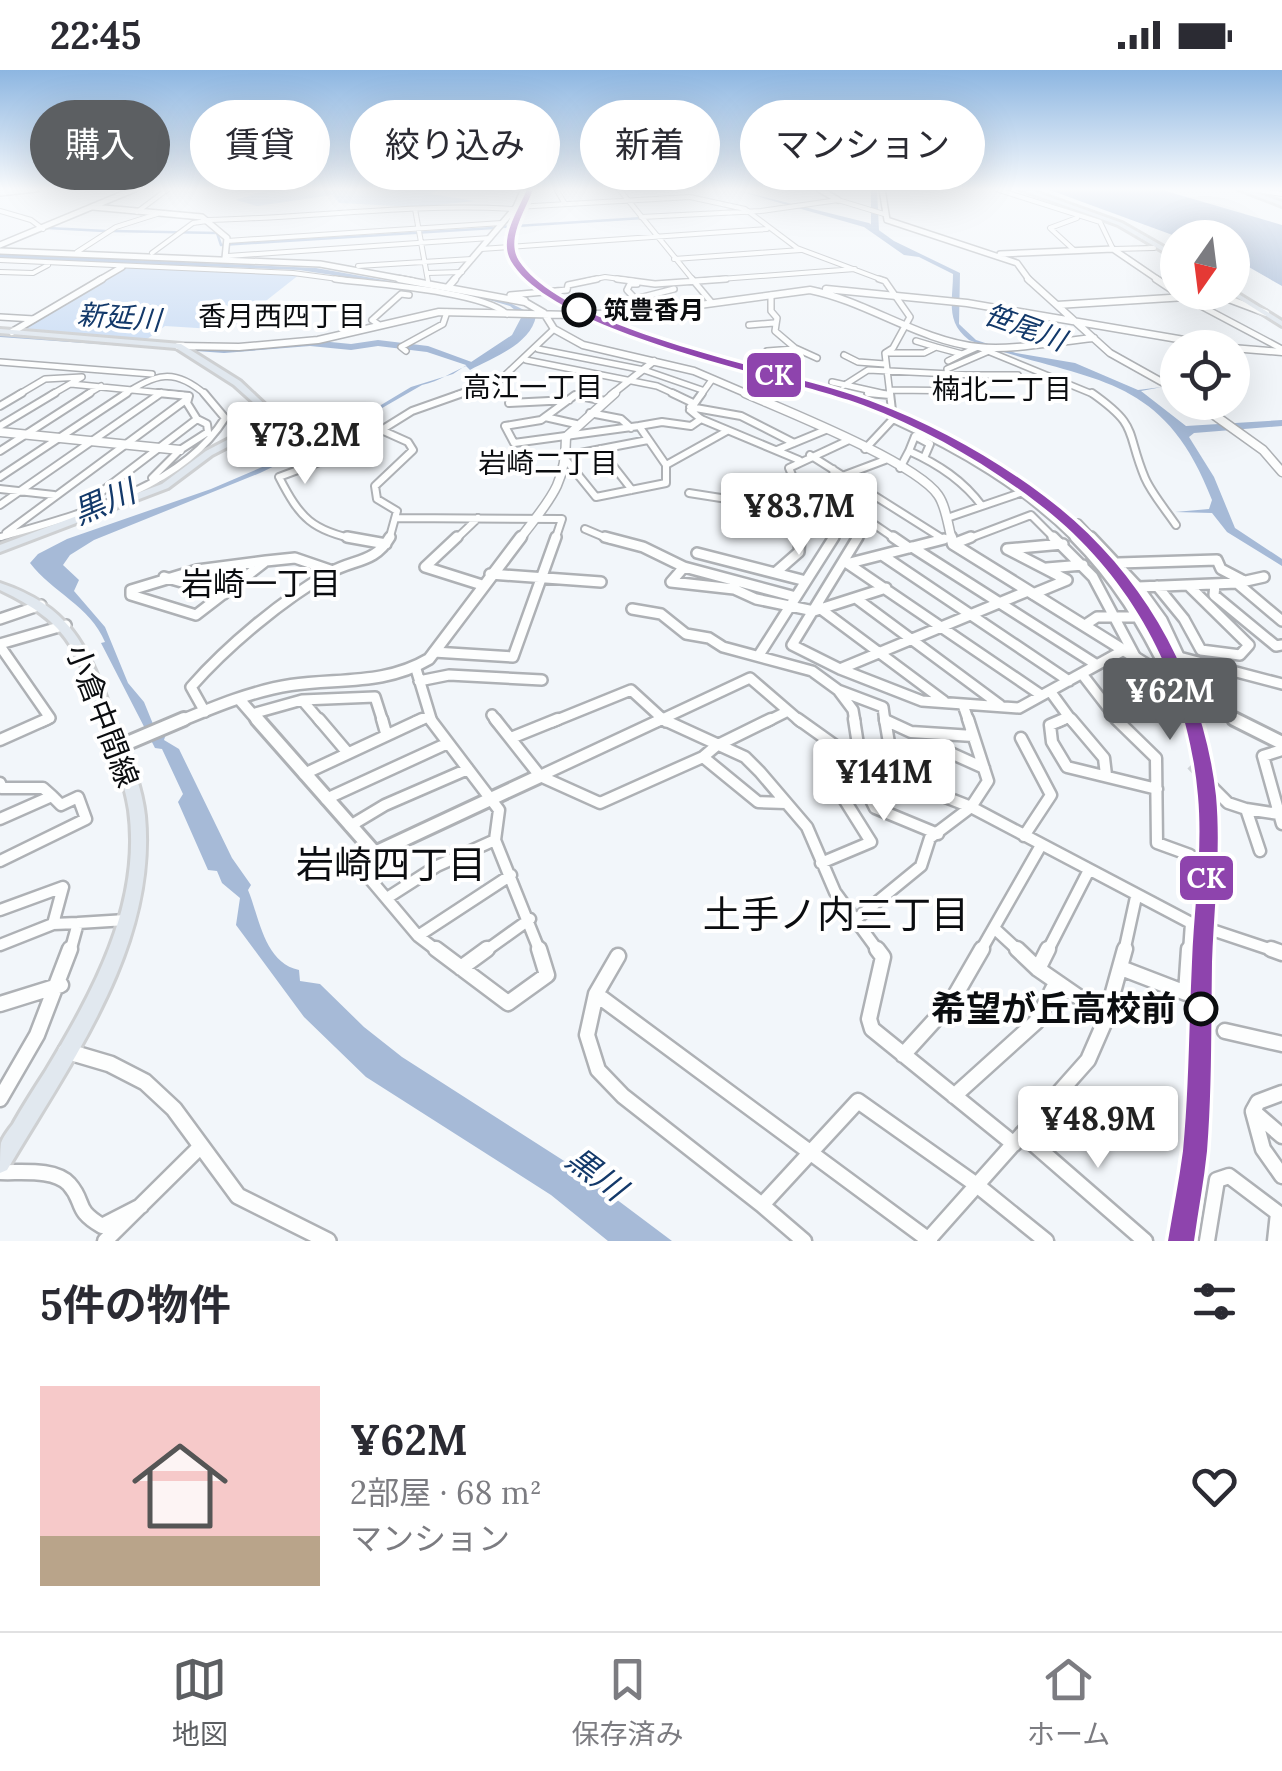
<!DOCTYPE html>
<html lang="ja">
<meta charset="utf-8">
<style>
:root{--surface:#fff;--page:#f2f2f3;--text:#2b2b33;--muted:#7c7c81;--line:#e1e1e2;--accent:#5c5f62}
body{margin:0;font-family:Lora,"Noto Sans JP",serif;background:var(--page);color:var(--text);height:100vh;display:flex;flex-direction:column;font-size:38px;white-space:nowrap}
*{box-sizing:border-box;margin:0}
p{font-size:32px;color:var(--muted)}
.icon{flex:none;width:55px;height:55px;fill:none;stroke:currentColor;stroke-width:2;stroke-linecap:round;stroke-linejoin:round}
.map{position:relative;height:1171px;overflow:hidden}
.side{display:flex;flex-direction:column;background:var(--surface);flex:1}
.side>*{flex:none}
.banner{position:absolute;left:30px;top:30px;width:1222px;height:90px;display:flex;gap:20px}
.needle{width:65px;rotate:194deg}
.buttons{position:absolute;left:1160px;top:150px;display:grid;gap:20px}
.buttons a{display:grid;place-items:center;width:90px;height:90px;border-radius:50%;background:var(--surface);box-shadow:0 10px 40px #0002;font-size:50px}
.price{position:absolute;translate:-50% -85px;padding:0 22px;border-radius:10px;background:#fff;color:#222;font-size:32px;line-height:65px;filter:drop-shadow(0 2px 5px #0008)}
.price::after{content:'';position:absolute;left:50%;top:60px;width:30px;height:22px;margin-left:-15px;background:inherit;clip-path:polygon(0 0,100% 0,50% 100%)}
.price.on{background:var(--accent);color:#fff}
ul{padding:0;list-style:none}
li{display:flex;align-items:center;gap:30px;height:250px;padding:0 40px}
li span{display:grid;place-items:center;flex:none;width:280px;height:200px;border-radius:0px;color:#555}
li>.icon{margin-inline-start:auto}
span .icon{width:120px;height:120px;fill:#fffc;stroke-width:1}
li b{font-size:42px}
h2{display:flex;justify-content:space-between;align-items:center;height:120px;padding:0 40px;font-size:42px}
.pill{padding:0 35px;border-radius:45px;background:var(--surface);box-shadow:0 10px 40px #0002;font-size:35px;line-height:90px}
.pill.on{background:var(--accent);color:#fff}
.status{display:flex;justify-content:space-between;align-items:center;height:70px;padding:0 50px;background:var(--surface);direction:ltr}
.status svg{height:28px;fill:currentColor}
.menu{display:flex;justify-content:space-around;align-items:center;height:140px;border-top:2px solid var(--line);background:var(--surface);font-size:28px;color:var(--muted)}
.menu a{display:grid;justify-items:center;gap:5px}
.menu .on{color:var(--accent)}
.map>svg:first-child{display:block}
.green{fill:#cedff5}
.forest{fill:#c9dcf3}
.water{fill:#a6bad7}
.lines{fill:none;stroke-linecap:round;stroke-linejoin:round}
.stream{stroke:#a6bad7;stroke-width:2.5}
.river{fill:#a6bad7;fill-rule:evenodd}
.minor-tunnel{stroke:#cfd3d7;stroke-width:10;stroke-dasharray:10 5;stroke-linecap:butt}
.minor-far5-casing{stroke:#aeb1b5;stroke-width:6}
.minor-far4-casing{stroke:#aeb1b5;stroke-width:8}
.minor-far3-casing{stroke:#aeb1b5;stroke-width:10}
.minor-far2-casing{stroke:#aeb1b5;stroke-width:14}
.minor-far1-casing{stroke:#aeb1b5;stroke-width:15}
.minor-casing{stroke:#aeb1b5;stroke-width:19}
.tertiary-far5-casing{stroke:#aeb1b5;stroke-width:8}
.tertiary-far4-casing{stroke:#aeb1b5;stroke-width:9}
.tertiary-far3-casing{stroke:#aeb1b5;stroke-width:11}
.tertiary-far2-casing{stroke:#aeb1b5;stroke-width:15}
.tertiary-far1-casing{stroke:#aeb1b5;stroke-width:18}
.tertiary-casing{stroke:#aeb1b5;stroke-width:20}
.secondary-casing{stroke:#aeb1b5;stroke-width:8}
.primary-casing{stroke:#ced0d2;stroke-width:6}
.minor-far5{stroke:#fdfefe;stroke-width:4}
.minor-far4{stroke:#fdfefe;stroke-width:5}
.minor-far3{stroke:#fdfefe;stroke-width:6}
.minor-far2{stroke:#fdfefe;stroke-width:9}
.minor-far1{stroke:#fdfefe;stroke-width:10}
.minor{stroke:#fdfefe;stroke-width:14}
.tertiary-far5{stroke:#fdfefe;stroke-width:5}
.tertiary-far4{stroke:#fdfefe;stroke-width:6}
.tertiary-far3{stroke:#fdfefe;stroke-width:8}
.tertiary-far2{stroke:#fdfefe;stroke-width:10}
.tertiary-far1{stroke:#fdfefe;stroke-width:12}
.tertiary{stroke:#fdfefe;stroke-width:15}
.secondary{stroke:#eff3f7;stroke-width:5}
.primary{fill:#e1e8ef;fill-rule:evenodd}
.rail-1-casing{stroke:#fff;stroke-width:7}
.rail-1{fill:#8e44ad;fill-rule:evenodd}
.stop-dot{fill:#fff;stroke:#0b0d10;stroke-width:5}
.labels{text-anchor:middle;stroke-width:8;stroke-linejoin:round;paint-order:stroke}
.far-stop-label{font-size:25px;font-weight:bold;fill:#0b0d10;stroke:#fff;text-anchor:start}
.far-neighbourhood-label{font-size:28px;fill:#0b0d10;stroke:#fff}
.far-water-label{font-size:28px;font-style:italic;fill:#13396a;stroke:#fff}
.street-label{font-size:30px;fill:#0b0d10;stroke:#fff}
.water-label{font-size:32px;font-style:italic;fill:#13396a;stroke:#fff}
.neighbourhood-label{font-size:32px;fill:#0b0d10;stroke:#fff}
.near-stop-label{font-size:35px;font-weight:bold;fill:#0b0d10;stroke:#fff;text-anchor:end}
.near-neighbourhood-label{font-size:38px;fill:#0b0d10;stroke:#fff}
.line-badge{stroke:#fff;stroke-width:4}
.badge-label{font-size:28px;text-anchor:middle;font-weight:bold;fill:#fff}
</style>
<div class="status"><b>22:45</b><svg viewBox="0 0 49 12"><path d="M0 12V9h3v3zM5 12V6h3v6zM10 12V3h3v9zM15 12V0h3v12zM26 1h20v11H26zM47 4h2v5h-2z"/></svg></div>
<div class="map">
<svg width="1282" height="1171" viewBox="0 0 1282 1171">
<rect width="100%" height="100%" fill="#f2f6fa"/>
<!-- green -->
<path class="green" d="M127,196L300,204L229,260L165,256L143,272L17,261Z"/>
<!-- forest -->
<path class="forest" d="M271,119H440L431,124L475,131L417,137L339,133L332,125L257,136L236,130Z"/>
<!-- water -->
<path class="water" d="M732,119L869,153L894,171L960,203L959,254L976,270L1016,283L1075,293L1138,320L1162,317L1141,321L1186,356L1282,350V356L1194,363L1189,367L1214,407L1235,458L1282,489V496L1227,462L1212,443L1175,442L1209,439L1212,430C1161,296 1083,314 969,270C945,252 953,230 953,204L919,187L904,185L864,157Z
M1047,119H1159L1282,155V216L1233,188L1232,168L1178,167Z
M0,184L316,198L508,232L536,246C531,274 493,288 470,300L466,296C452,302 440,311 422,315L318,375L260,403L94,470L70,485L63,495L79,510L74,521L105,557L128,613L144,632L153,654L167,661L164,670L179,679L232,788L251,815L248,820C259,846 264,893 299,900L300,911L320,914L364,957L402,987L572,1096L672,1171H608L551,1125L366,1007L304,947L236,855L240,828L222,813L217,801L208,800L178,732L183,724L162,679L155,678L101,573L105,572C90,536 52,522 30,493L38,484L67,469L211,419L316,374L411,317L453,304L512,265L522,246L510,236L479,227L299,200L15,189L0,188Z"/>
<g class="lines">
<!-- stream -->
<path class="stream" d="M501,157L643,148
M48,158L105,161
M113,161L217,163L221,175L493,158"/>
<!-- river -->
<path class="river" d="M871,119H877L879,161L875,163L871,161Z
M0,261L224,277L310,270L351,274L378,270L428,276L477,294L472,297L427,282L378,276L351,280L310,276L224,283L0,267Z"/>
<!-- minor-tunnel -->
<path class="minor-tunnel" d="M1191,695L1213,718"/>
<defs>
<path id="minor-far5" d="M556,119L565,134
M619,119L694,211
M996,119L1100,152L1113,179L1154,178
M1250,119L1282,124
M516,137L690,127L745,139L797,178L885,211
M415,139L428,211
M0,141L31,150L43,159
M137,142L168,119
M641,147L761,141L838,130L884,144
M207,150C309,148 412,133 514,139
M227,171L502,153
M481,179L767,159
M1075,181L1050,158L1077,148
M77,182L116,157L157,144
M152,183L193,153L207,151
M228,186L490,168
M674,189L801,180
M0,190L293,203L353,211
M358,196L472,189
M0,202L33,203L48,195
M428,203L462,202
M586,211L605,207L635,211
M693,211L855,199"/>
<path id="minor-far4" d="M335,209C374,214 481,221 507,244
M617,209L655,214L726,209
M692,209L712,233
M879,209L885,211L910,247L893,278L885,283L890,325
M771,225V241L777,248L775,261L795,278L817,288
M1184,227L1282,279
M635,229L674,219
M525,230L510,225L567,220L568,215L597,209
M634,241L640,234L627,220L630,214H637
M0,247L34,249
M378,254L372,250L401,224L409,225
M749,255L774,253
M936,277L962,284L978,277L1095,325
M538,279L644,300L702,320
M406,281L401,277L443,254L447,242
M767,281L794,279
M889,283H924L936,277L916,271
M844,285L858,292L885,294
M526,290L657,316L677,325
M948,291L962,284
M0,292L152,304
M972,305H1018
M832,312L890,325
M71,314L183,325
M843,316L868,300L972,305L980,321L890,320
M950,321L947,299L989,281
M18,325L45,309L82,307L51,325
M86,325L101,316
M123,325C156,304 174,297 206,325
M158,325L161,323
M456,325L500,310L554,259
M701,325L711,311"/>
<path id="minor-far3" d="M672,323L693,333
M702,323L690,340L701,349L799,390
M868,323L890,325
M890,323L893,349
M1092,323C1140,357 1125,360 1145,408C1152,424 1166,440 1176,455
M509,333L569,330
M0,336L22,323
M690,337L741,346L794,373
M590,343L621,349L631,358
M545,347L576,354
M893,349C961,380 1024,417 1077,470
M0,356L55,323
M639,356L662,352L691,356L701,349
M379,359L408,372L413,380L375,416L377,429L397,441L389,470
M600,379L632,420
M865,379L893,349
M777,380L828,359
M0,381L90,323
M909,381L915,366L930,374L924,388
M810,385L943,469
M565,386L648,370
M566,390L596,427L666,413V395L639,356L514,373L505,356L541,350L575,325L605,331
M666,395L727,361
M900,398L909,381C938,394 963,410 982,436
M833,399L837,429L897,470
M845,405L885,390
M0,407L127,323
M152,408L180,380L208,362L207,354L197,349L187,333L189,326L158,323
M0,419L54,425
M689,423L740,431L773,423L804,446
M773,423L835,418
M0,435L161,323
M84,435L197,349
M397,448L562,449L555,470
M947,448L1023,422
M1078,453L1094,470
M585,459L611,470
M6,463L187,329
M1,467C77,445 181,419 225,348L204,323
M359,470C312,461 300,448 279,407L346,382L412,341L463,323
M455,470L478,448
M800,470L792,450L809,444L789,398L849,370
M833,470L839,460L859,466
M857,470L869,450
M965,470L1031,445L1056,470"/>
<path id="minor-far2" d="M347,467L386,474
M457,467L425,497L482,515
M605,467L643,477L684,497L796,527
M858,467L792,575L840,599L922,631L1019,638L1124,580
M893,467L909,478
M1053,467L1093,507L1136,588
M1075,467C1116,508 1144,554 1169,606
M1091,467L1138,517
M953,474L971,467
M912,477L1097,595
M697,483L806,511
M882,485L1069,611
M266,491L196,545L131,525V520L197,500Z
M266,491L295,488L333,501
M844,491L1041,625
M850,493L944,469
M1118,493L1217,490L1221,499L1242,510
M684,497L671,512L734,519L756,529L814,541L886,518
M1047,498L1083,495
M775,503L799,482L800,467
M490,504L601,512
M164,507L224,524
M1237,513L1282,551
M1215,514L1214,525L1276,576L1282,575
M1157,516L1184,549L1201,580L1240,585L1249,575L1189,516
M1033,524L1067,510L1007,479L1063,474
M857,529L1000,635
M632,539L661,544L686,564L709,568L723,577L812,601L838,620L853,640L855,652
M822,540L944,631
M0,549L41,535
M1085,555L1097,547H1141
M0,574L66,555
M0,576L50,648L41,652
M434,582L513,587L556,467
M759,585L834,467
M1183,588L1282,614
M416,599L432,652
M840,599L1028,521
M1082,604L1119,652
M419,611L449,605L542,610
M838,620L883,637L885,652
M1050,621L1069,647L1058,652
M1199,629L1162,550L1138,517L1237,513L1264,507
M302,630L321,652
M963,635L969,652
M205,642L191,617C227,576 283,529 331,502C354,489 375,493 390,467
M252,644L302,630L375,627L383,652
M492,645L497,652
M1069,647L1073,652
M885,650L889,652
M415,652L428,647
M552,652L631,620L666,652
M656,652L750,608L801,652
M766,652L788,641"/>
<path id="minor-far1" d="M319,649L347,682
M382,649L386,663
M430,649L499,740L495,770L540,882
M495,649L540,706L600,733L703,687L716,676L771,649
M662,649L745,687L760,702L807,757L835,822L879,882
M798,649L861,694L971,737L1191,853L1278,882
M854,649L861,694L857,702L875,738L938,764
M885,649L891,685L923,696L934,694L944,680L984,698
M1064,649L1050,655L1052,672L1067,697L1157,719
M1071,649L1104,688L1106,705
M1116,649L1156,688L1157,773L1190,785
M885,650L911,662L973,666
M511,668L558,649
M1021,668L1051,725L1024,766
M0,670L47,649
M1282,680L1263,686L1282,754
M703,687L758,732L786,733
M304,704L422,649
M540,706L662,649
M0,713L2,718H43L52,726L0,749
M1213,718L1228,733L1246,739
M326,729L448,673
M350,756L385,735L468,699
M1260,781L1246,739L1279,744
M375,783L370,809L418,866L439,882
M0,791L86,749L78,727L61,735L52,726
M821,793L871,772L839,721L824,671
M387,828L437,796L495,770
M0,840L63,817L53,854
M855,850L921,796L930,768L971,737L988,711L968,649
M78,853L126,850
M994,858L1020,882
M418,866L511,805
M0,875L53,854L78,853L70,882
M484,882L530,849
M980,882L1040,777
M1047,882L1088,802
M1124,882L1136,827
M1189,882L1191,853"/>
<path id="minor" d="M436,879L508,933L547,905L539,879
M877,879L883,887L869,949L872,959L1014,1074
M1017,879L1038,899L1106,946
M1271,879L1282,883
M618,886L596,924L587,965L598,1000L623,1026L762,1135
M461,898L487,879
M1121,898L1186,923L1189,879
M1038,899L1048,879
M596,924L930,1171
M0,934L61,915
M1225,961L1282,974
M903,985L952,931L982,879
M1282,1023L1258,1032L1253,1041L1282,1066
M954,1026L1036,952L1056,913
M0,1029L37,965L70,879
M1253,1042L1263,1079L1282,1106
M1022,1064L1145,1171
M0,1102C20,1103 54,1098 69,1114C86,1133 73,1139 102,1156L141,1136
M105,1171L201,1076
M804,1171L762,1135L858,1031L978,1116L1046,1171
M927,1171L1088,990L1105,951L1125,879
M1207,1171L1217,1110L1229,1106L1278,1143L1275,1171"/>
<path id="tertiary-far5" d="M819,119L838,130
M882,119L887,150L1017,193L1030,211
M93,137L202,147L227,168L225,188
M0,175L135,119
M0,181L320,194L413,211
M1000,184L1113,179L1160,211
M98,211L122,197
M453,211L516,137L524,119"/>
<path id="tertiary-far4" d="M399,209L525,232L544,243L554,259L583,275L694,301L750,325
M1028,209L1110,283L1178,321
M1156,209L1183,227
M449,216L455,209
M826,219L967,233L1231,278
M1057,235L1218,225L1266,243
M12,262L102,209
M178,276L239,277L318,270L439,242L571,245L648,242L810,220C866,231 920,271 978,277C1012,281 1059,271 1094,268
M1232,278L1282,282
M611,325L654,291"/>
<path id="tertiary-far3" d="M745,323C786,341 915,392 938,425C946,436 948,456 952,470
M1196,332L1263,380L1282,402
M0,362L180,380
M519,470C548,431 566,417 566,367L615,323"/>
<path id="tertiary-far2" d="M951,467L953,474L1239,652
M239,629L259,652
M178,652C214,637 252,621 291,615C340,608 385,615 429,589L521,467"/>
<path id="tertiary-far1" d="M257,649L375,783L540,706
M1234,649L1282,673
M118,677L184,649"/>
<path id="tertiary" d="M66,981L110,994L145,1012L174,1039L238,1126L328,1171"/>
<path id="secondary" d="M0,123L36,119"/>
<path id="primary" d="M1019,119H1027L1122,153L1178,185V190L1118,155Z
M1238,119H1246L1282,132V136Z
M1232,220L1282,251V256L1230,223L1232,222Z
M0,259L181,274L240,311L272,341L262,359L212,385L168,418L0,482V475L162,414L206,381L256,355L263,341L234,315L176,278L0,263Z
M0,513C69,536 86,574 110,637C123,672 141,709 145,746C157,877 70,993 7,1100L0,1103C0,1094 0,1081 1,1073C3,1067 9,1059 13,1054C23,1036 34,1019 45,1002C92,924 142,835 129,740C124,709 112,681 102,652C77,582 72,554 0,520Z"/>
</defs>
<!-- minor-far5 casing -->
<use href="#minor-far5" class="minor-far5-casing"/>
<!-- minor-far4 casing -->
<use href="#minor-far4" class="minor-far4-casing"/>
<!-- minor-far3 casing -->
<use href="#minor-far3" class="minor-far3-casing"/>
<!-- minor-far2 casing -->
<use href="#minor-far2" class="minor-far2-casing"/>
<!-- minor-far1 casing -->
<use href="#minor-far1" class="minor-far1-casing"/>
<!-- minor casing -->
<use href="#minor" class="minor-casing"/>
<!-- tertiary-far5 casing -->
<use href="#tertiary-far5" class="tertiary-far5-casing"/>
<!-- tertiary-far4 casing -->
<use href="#tertiary-far4" class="tertiary-far4-casing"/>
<!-- tertiary-far3 casing -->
<use href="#tertiary-far3" class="tertiary-far3-casing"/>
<!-- tertiary-far2 casing -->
<use href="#tertiary-far2" class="tertiary-far2-casing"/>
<!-- tertiary-far1 casing -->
<use href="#tertiary-far1" class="tertiary-far1-casing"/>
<!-- tertiary casing -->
<use href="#tertiary" class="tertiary-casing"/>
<!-- secondary casing -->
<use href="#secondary" class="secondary-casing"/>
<!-- primary casing -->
<use href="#primary" class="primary-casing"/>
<!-- minor-far5 -->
<use href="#minor-far5" class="minor-far5"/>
<!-- minor-far4 -->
<use href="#minor-far4" class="minor-far4"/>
<!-- minor-far3 -->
<use href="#minor-far3" class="minor-far3"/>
<!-- minor-far2 -->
<use href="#minor-far2" class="minor-far2"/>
<!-- minor-far1 -->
<use href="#minor-far1" class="minor-far1"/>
<!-- minor -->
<use href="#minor" class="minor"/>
<!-- tertiary-far5 -->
<use href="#tertiary-far5" class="tertiary-far5"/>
<!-- tertiary-far4 -->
<use href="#tertiary-far4" class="tertiary-far4"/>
<!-- tertiary-far3 -->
<use href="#tertiary-far3" class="tertiary-far3"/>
<!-- tertiary-far2 -->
<use href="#tertiary-far2" class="tertiary-far2"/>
<!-- tertiary-far1 -->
<use href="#tertiary-far1" class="tertiary-far1"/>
<!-- tertiary -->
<use href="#tertiary" class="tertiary"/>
<!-- secondary -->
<use href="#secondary" class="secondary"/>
<!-- primary -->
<use href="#primary" class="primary"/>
<defs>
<path id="rail-1" d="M527,119H533C526,140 505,169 519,191C566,263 789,300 873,332C934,355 992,387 1044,426C1141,498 1203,607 1216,726C1221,781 1214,837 1212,892C1211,955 1212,1019 1207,1081C1204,1111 1198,1141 1194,1171H1168C1173,1141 1179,1111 1183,1081C1189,1019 1189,955 1192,892C1194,837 1203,781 1198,726C1188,608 1129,501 1035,431C982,391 924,358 863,335C781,305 553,264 511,191C498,168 519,140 527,119Z"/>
</defs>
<!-- rail-1 casing -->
<use href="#rail-1" class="rail-1-casing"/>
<!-- rail-1 -->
<use href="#rail-1" class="rail-1"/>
</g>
<!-- sky -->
<linearGradient id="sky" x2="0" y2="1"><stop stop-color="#8db6e1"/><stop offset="0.42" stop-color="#f9fbfd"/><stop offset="1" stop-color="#f9fbfd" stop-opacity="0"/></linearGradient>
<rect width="1282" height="283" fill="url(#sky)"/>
<!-- markers -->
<g class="stop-dot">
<circle cx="579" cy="240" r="15"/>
<circle cx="1201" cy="939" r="15"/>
</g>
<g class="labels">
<!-- far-stop labels -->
<g class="far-stop-label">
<text x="604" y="249">筑豊香月</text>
</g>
<!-- far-neighbourhood labels -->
<g class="far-neighbourhood-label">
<text x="282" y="256">香月西四丁目</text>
<text x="533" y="327">高江一丁目</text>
<text x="1002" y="329">楠北二丁目</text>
<text x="548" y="403">岩崎二丁目</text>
</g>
<!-- far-water labels -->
<g class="far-water-label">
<text transform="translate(119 247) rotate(4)" y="10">新延川</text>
<text transform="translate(1025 257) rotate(20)" y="10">笹尾川</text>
</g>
<!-- street labels -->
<g class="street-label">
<text transform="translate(102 646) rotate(69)" y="10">小倉中間線</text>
</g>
<!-- water labels -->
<g class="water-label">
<text transform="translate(104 432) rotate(-23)" y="11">黒川</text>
<text transform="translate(596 1104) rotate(37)" y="11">黒川</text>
</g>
<!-- neighbourhood labels -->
<g class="neighbourhood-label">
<text x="261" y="525">岩崎一丁目</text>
</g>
<!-- near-stop labels -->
<g class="near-stop-label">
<text x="1176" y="951">希望が丘高校前</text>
</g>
<!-- near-neighbourhood labels -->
<g class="near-neighbourhood-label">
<text x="391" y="808">岩崎四丁目</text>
<text x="836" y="858">土手ノ内三丁目</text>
</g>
</g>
<g class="line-badge">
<rect x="745" y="281" width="58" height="48" rx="10" fill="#8e44ad"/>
<rect x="1178" y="784" width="57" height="48" rx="10" fill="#8e44ad"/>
</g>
<g class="badge-label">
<text x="774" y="315">CK</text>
<text x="1206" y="818">CK</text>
</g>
</svg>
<div class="buttons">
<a><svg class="needle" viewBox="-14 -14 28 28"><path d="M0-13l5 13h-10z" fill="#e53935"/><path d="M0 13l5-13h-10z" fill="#7c7c81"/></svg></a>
<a><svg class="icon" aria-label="locate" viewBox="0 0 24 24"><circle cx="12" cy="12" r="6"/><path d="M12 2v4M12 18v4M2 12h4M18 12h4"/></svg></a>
</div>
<b class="price" style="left:305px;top:417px">¥73.2M</b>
<b class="price" style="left:799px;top:488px">¥83.7M</b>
<b class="price on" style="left:1170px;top:673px">¥62M</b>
<b class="price" style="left:884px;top:754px">¥141M</b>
<b class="price" style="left:1098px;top:1101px">¥48.9M</b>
<div class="banner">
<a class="pill on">購入</a>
<a class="pill">賃貸</a>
<a class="pill">絞り込み</a>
<a class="pill">新着</a>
<a class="pill">マンション</a>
</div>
</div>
<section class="side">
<h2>5件の物件<svg class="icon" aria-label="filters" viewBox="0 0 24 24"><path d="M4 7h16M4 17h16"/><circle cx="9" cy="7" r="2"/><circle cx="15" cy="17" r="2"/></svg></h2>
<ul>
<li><span style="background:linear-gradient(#f6c9c9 75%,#b9a48a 0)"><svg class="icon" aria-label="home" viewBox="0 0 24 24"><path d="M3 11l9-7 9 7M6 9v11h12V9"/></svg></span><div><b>¥62M</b><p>2部屋 · 68 m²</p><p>マンション</p></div><svg class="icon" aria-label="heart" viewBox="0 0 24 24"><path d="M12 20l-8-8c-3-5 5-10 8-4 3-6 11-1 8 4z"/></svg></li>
</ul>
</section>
<nav class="menu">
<a class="on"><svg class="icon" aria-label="map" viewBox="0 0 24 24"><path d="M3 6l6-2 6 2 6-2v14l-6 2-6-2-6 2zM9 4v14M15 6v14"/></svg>地図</a>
<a><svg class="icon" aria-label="saved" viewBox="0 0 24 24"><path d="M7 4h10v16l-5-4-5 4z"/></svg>保存済み</a>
<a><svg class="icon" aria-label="home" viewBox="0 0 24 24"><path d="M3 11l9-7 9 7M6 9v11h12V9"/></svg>ホーム</a>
</nav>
